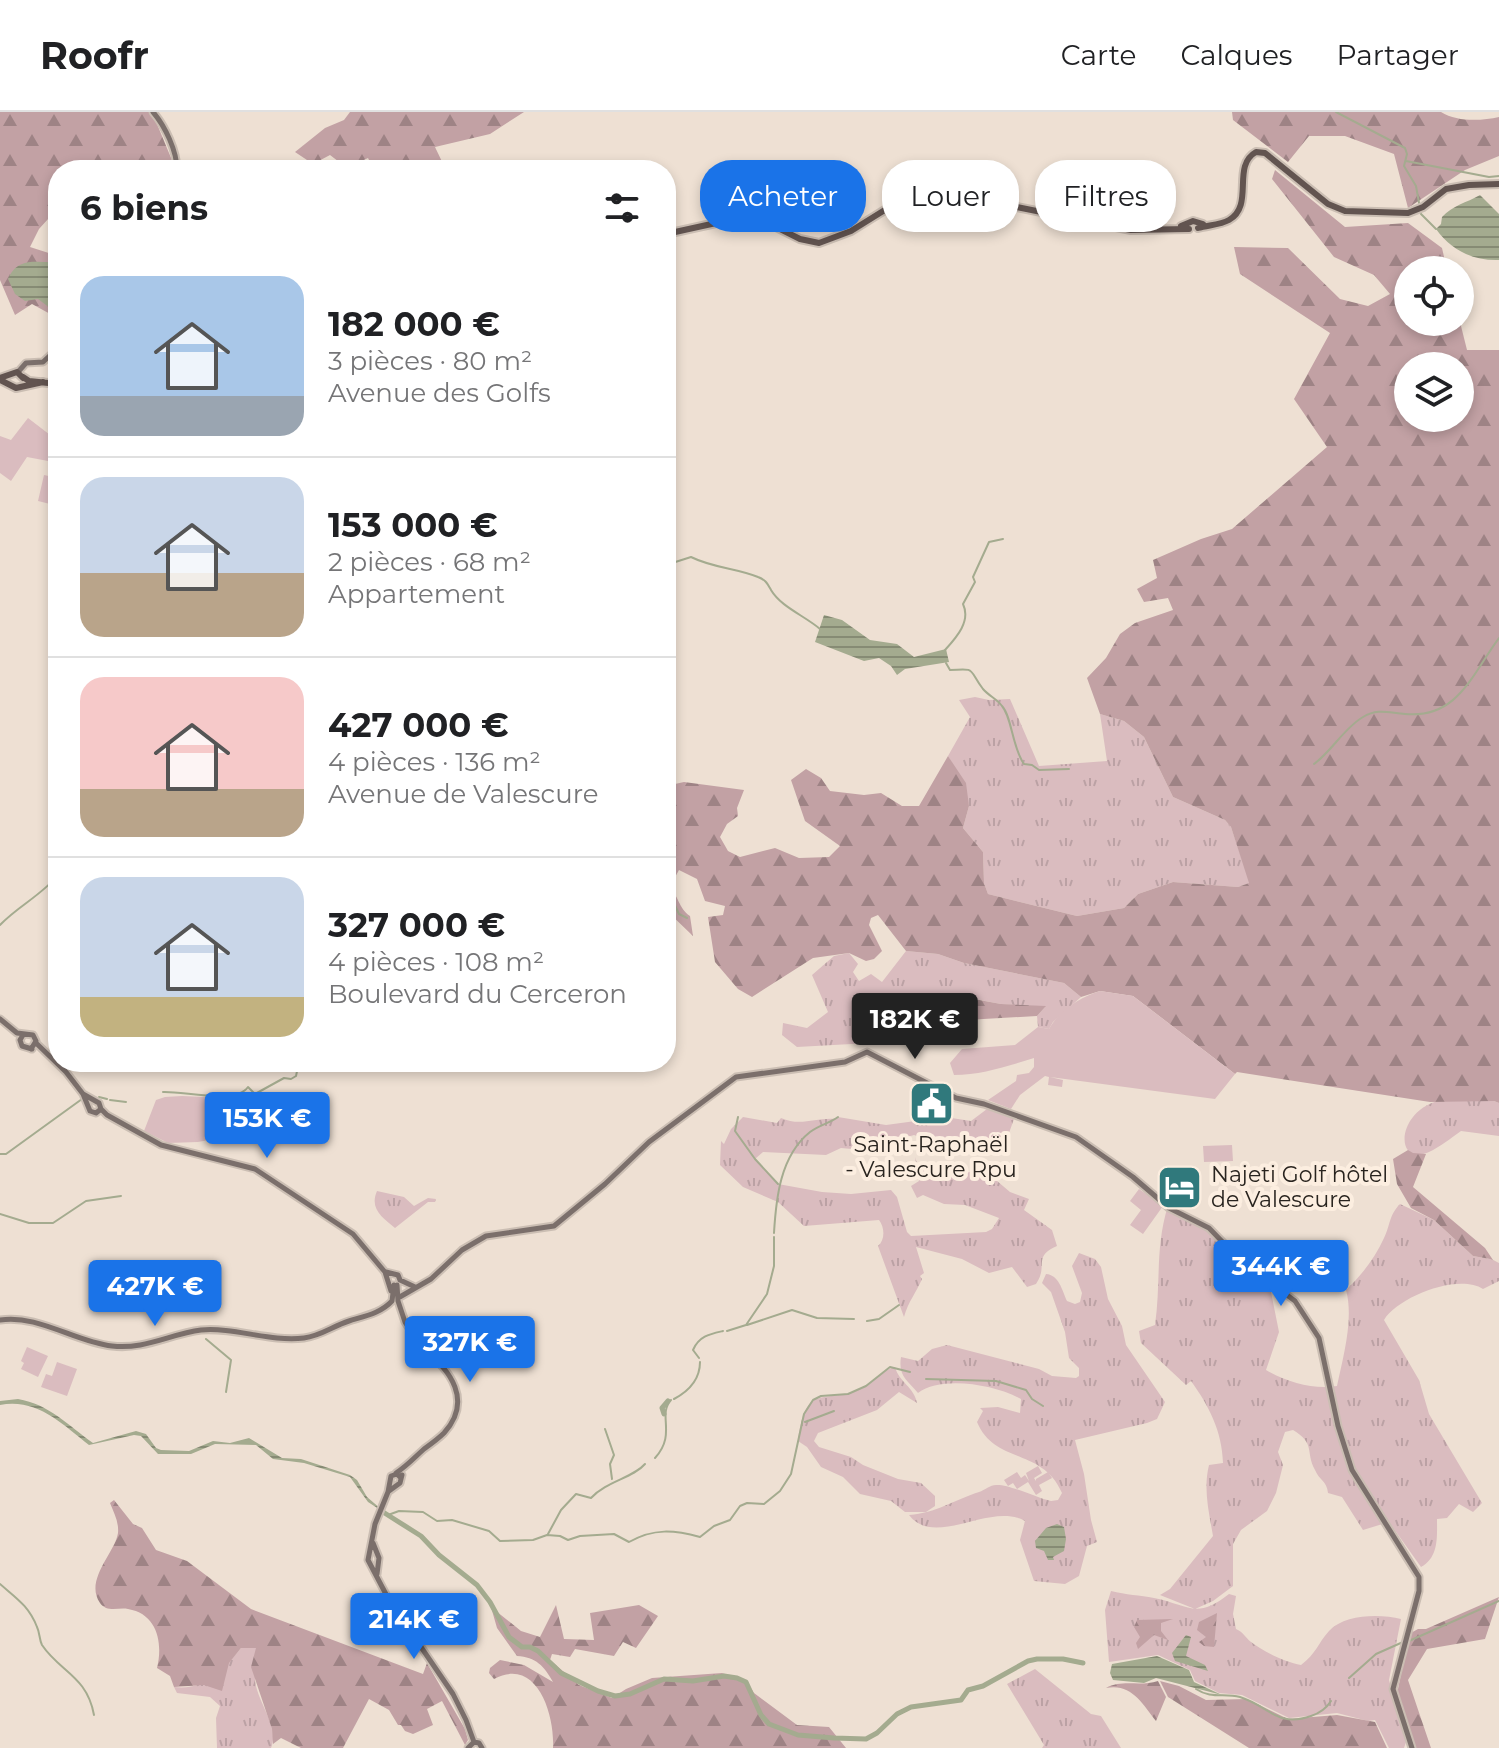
<!DOCTYPE html>
<html lang="fr">
<meta charset="utf-8">
<style>
:root{--surface:#fff;--page:#f2f2f2;--text:#202124;--muted:#757577;--line:#e0e0e0;--accent:#1a73e8}
body{margin:0;font-family:Montserrat,sans-serif;background:var(--page);color:var(--text);height:100vh;display:flex;flex-direction:column;font-size:30px;white-space:nowrap}
*{box-sizing:border-box;margin:0}
p{font-size:26px;color:var(--muted)}
.icon{flex:none;width:44px;height:44px;fill:none;stroke:currentColor;stroke-width:2;stroke-linecap:round;stroke-linejoin:round}
.map{position:relative;flex:1;overflow:hidden}
.side{position:absolute;left:48px;top:48px;width:628px;height:912px;display:flex;flex-direction:column;background:var(--surface);border-radius:32px;box-shadow:0 4px 12px #0003}
.side>*{flex:none}
.guide{position:absolute;left:700px;top:48px;width:678px;height:72px;display:flex;gap:16px}
.buttons{position:absolute;left:1394px;top:144px;display:grid;gap:16px}
.buttons a{display:grid;place-items:center;width:80px;height:80px;border-radius:50%;background:var(--surface);box-shadow:0 4px 12px #0003;font-size:40px}
.price{position:absolute;translate:-50% -68px;padding:0 18px;border-radius:8px;background:var(--accent);color:#fff;font-size:26px;line-height:52px;filter:drop-shadow(0 2px 4px #0008)}
.price::after{content:'';position:absolute;left:50%;top:48px;width:24px;height:18px;margin-left:-12px;background:inherit;clip-path:polygon(0 0,100% 0,50% 100%)}
.price.selected{background:#222;color:#fff}
ul{padding:0;list-style:none}
li{display:flex;align-items:center;gap:24px;height:200px;padding:0 32px}
li+li{border-top:2px solid var(--line)}
li span{display:grid;place-items:center;flex:none;width:224px;height:160px;border-radius:24px;color:#555}
li>.icon{margin-inline-start:auto}
span .icon{width:96px;height:96px;fill:#fffc;stroke-width:1}
li b{font-size:34px}
h2{display:flex;justify-content:space-between;align-items:center;height:96px;padding:0 32px;font-size:34px}
.tag{padding:0 28px;border-radius:32px;background:var(--surface);box-shadow:0 4px 12px #0003;font-size:28px;line-height:72px}
.tag.selected{background:var(--accent);color:#fff}
header{display:flex;align-items:center;gap:48px;box-sizing:border-box;height:112px;padding:0 40px;background:var(--surface);border-bottom:2px solid var(--line)}
header strong{font-size:38px}
nav{display:flex;gap:44px;margin-inline-start:auto;font-size:28px}
.map>svg:first-child{display:block}
.grass{fill:url(#grass-tufts)}
.forest{fill:url(#forest-firs);fill-rule:evenodd}
.pitch{fill:#dabcbf}
.water{fill:url(#water-rules)}
.lines{fill:none;stroke-linecap:round;stroke-linejoin:round}
.stream{stroke:#a4ab8f;stroke-width:2}
.river{stroke:#a4ab8f;stroke-width:5}
.secondary-casing{stroke:#cbbeb3;stroke-width:9}
.primary-casing{stroke:#cbbeb3;stroke-width:10}
.secondary{stroke:#7b6f6b;stroke-width:5}
.primary{stroke:#625450;stroke-width:6}
.labels{text-anchor:middle;stroke-width:8;stroke-linejoin:round;paint-order:stroke}
.poi-label{font-size:22px;fill:#29241f;stroke:#fceee0}
</style>
<header>
<strong>Roofr</strong>
<nav><a>Carte</a><a>Calques</a><a>Partager</a></nav>
</header>
<div class="map">
<svg width="1499" height="1636" viewBox="0 0 1499 1636">
<defs>
<pattern id="grass-tufts" width="24" height="20" patternUnits="userSpaceOnUse" patternTransform="scale(2)"><rect width="24" height="20" fill="#dabcbf"/><path d="M3 7l-1-3M5 7V3M7 7l1-3M15 17l-1-3M17 17v-4M19 17l1-3" fill="none" stroke="#bba1a4"/></pattern>
<pattern id="forest-firs" width="22" height="20" patternUnits="userSpaceOnUse" patternTransform="scale(2)"><rect width="22" height="20" fill="#c2a1a4"/><path d="M5 1l3.5 6h-7zM16 11l3.5 6h-7z" fill="#9e8385"/></pattern>
<pattern id="water-rules" width="6" height="5" patternUnits="userSpaceOnUse" patternTransform="scale(2)"><rect width="6" height="5" fill="#a4ab8f"/><path d="M0 2.5h6" fill="none" stroke="#868b74"/></pattern>
</defs>
<rect width="100%" height="100%" fill="#eee0d3"/>
<!-- grass -->
<path class="grass" d="M975,585L989,588L1010,587L1039,654L1107,649L1100,602L1124,609L1144,625L1173,685L1225,708L1231,715L1250,771L1238,775L1173,770L1138,782L1124,796L1077,804L988,782L984,771L983,740L963,716L969,694L960,665L948,644L970,605L959,588Z
M906,839L938,842L964,851L1064,871L1081,885L1053,910L1049,917L1038,915L1037,904L1045,895L1001,892L948,882L927,900L925,916L870,931L797,935L782,923L783,911L807,916L828,900L812,863L834,844L849,841L858,852L853,860L859,869L871,862L882,870Z
M1444,988L1494,989L1499,991V1024L1461,1019C1451,1026 1440,1035 1429,1040C1392,1056 1397,994 1444,988Z
M987,997L1014,1007L1005,1032L986,1030L968,1033L934,1030L914,1023L862,1038L841,1036L826,1043L763,1040L755,1047L778,1072L822,1080L851,1082L891,1078L897,1085L907,1120L911,1124L986,1120L992,1117L999,1106L965,1093L944,1092L923,1083L917,1086L911,1074L919,1069L915,1045L919,1057L952,1062L978,1059L990,1063L1010,1080L1029,1087L1024,1098L1052,1118L1057,1134C1032,1145 1049,1153 1036,1172L1027,1175L1012,1155L989,1161L962,1147L916,1135L924,1161L920,1164L922,1167C916,1181 908,1190 904,1205L878,1134C885,1128 885,1116 879,1108L804,1114L778,1090L743,1075L720,1053L721,1029L724,1032L731,1017L743,1005L777,1011L781,1006C801,1015 816,1005 836,1007L838,1005L886,1013L945,1005L971,1009Z
M377,1079L404,1085L414,1094L428,1086L436,1087L435,1090H428L395,1116C383,1106 369,1097 377,1079Z
M1400,1092L1434,1108L1473,1144L1490,1147L1499,1151V1169L1483,1177C1458,1161 1398,1185 1384,1208L1419,1268L1429,1302L1482,1391L1473,1400L1459,1392L1447,1406L1437,1407C1437,1425 1439,1445 1421,1455L1389,1410L1363,1418L1342,1385L1328,1381C1327,1369 1319,1368 1315,1358C1305,1339 1316,1332 1293,1318L1285,1320L1278,1340L1283,1353L1276,1381L1267,1399L1241,1418L1233,1432V1474L1213,1489L1195,1497L1160,1483L1170,1477L1213,1424C1209,1400 1203,1377 1209,1353L1223,1351C1222,1319 1209,1294 1191,1269L1186,1273L1141,1231L1139,1219L1155,1213C1161,1172 1155,1134 1168,1094L1211,1121L1227,1141L1248,1161L1255,1162L1271,1180L1279,1220L1266,1258C1287,1270 1314,1278 1337,1274C1343,1245 1354,1207 1346,1178C1361,1164 1375,1146 1384,1126C1391,1112 1388,1105 1400,1092Z
M1079,1141L1095,1147L1101,1155L1108,1187L1122,1214L1126,1233L1165,1290L1157,1307L1147,1311L1075,1328L1084,1362L1091,1408L1097,1430L1087,1434L1079,1464L1065,1472L1034,1469L1020,1428L1025,1409C990,1389 935,1437 909,1403C936,1401 954,1388 979,1380C985,1378 990,1373 996,1373C1009,1372 1037,1386 1051,1389L1058,1388L1062,1381C1042,1335 995,1353 977,1310L983,1299L980,1296L998,1295L1020,1301L1021,1287C996,1273 942,1263 918,1281C907,1268 898,1264 901,1245L918,1249L932,1237L947,1233L1039,1257L1052,1264L1076,1266L1079,1264V1256L1069,1246L1065,1220L1051,1180L1042,1171L1046,1162C1059,1163 1062,1178 1067,1189L1075,1192L1080,1190L1082,1181L1072,1154Z
M895,1255C899,1270 914,1275 917,1291L899,1280L877,1298L818,1321L814,1329L819,1335L851,1345L863,1353L898,1367L921,1371L935,1384V1394L926,1400H905L891,1389L860,1382L843,1365L821,1355L807,1335L798,1329C806,1268 823,1294 863,1276C875,1270 882,1258 895,1255Z
M1111,1479C1126,1483 1140,1483 1154,1486C1189,1493 1196,1508 1229,1482L1236,1484L1233,1502L1236,1517C1243,1520 1245,1525 1251,1530C1264,1540 1285,1550 1301,1553C1316,1542 1318,1531 1329,1519C1345,1502 1380,1502 1401,1507L1389,1568L1406,1630L1404,1636H1389L1375,1608L1368,1609L1337,1601L1289,1606L1242,1583L1219,1581L1195,1569L1190,1558L1158,1543L1109,1550L1105,1498Z
M241,1536H257C256,1546 255,1558 255,1568C257,1590 280,1615 271,1636H217L216,1606L220,1594L210,1585L177,1581L174,1575C205,1579 223,1558 241,1536Z
M1035,1557L1091,1602L1101,1604L1121,1636H1042L1044,1633L1007,1572Z"/>
<!-- forest -->
<path class="forest" d="M0,0H152L174,53V58H58V96L39,117L30,135L58,144V191L52,203L32,192L15,203L0,168Z
M350,0H524L490,22L435,35L446,58H374L368,46L347,56L330,43L313,52L295,40L325,16L344,8Z
M1232,0H1441C1457,10 1481,9 1499,5V44L1465,58L1408,96L1394,42L1345,24H1309L1288,50L1233,8Z
M1275,58L1345,115L1408,111L1442,136L1447,158H1408V210H1460L1467,238H1499V991L1494,989L1430,990L1237,960L1235,962L1133,884L1100,879L1081,885L1064,871L964,851L938,842L906,839L878,803L871,806L869,813L882,839L874,847L866,849L849,841L813,846L752,885L738,877L715,850L708,805L723,803L725,794L705,789L697,767L679,758L669,776C679,783 678,796 690,804L693,824L666,798V674L684,670L744,678L737,696L738,704L727,712L720,725L728,739L740,745L775,736L799,746L829,745L840,734L805,709L791,668L806,657L821,666L830,679L864,683L881,681L902,694H919L948,644L966,671L969,694L963,716L983,740L984,771L988,782L1077,804L1124,796L1138,782L1173,770L1238,775L1249,771L1231,715L1225,708L1173,685L1144,625L1124,609L1100,602L1087,566L1106,546L1120,522L1135,511L1173,498L1168,486L1144,490L1137,477L1157,466L1153,448L1201,427L1232,417L1327,335L1294,287L1330,221L1240,162L1234,135L1288,136L1340,187L1368,194L1390,182L1374,163L1334,145L1272,67ZM1408,254H1460V306H1408Z
M947,882L1001,892L1046,894L1037,904L949,909L925,916L927,900Z
M1408,1038L1413,1041L1426,1042L1413,1075L1485,1136L1493,1148L1499,1151L1490,1147L1473,1144L1434,1108L1411,1096L1397,1072L1393,1047Z
M114,1388L133,1412L142,1416L156,1438L187,1449L251,1497L423,1562L427,1551L465,1617L468,1628L465,1633L442,1589L427,1597L433,1613L413,1622L405,1619L401,1613H398L389,1598L369,1587L343,1636H301L281,1626L273,1632L272,1617L251,1555L256,1536H241L229,1551L222,1579L204,1573L174,1575L170,1564L157,1556C163,1532 158,1502 128,1497C119,1495 107,1501 100,1491C84,1468 115,1441 118,1421C119,1410 114,1401 110,1391Z
M1499,1485L1485,1527L1427,1537L1408,1568L1431,1636H1414L1397,1582L1409,1522L1418,1517H1426Z
M556,1493L564,1527L594,1528L590,1501L639,1493L658,1504L636,1536L623,1530L614,1544L575,1537L570,1545L552,1542L550,1548L579,1573L612,1586L626,1577L652,1566L722,1561L747,1570L754,1581L797,1613L829,1615L846,1636H553C555,1603 537,1544 494,1567L489,1561L490,1556L500,1548L524,1553L553,1570C544,1554 536,1545 517,1544L497,1516L491,1495L521,1519L540,1525Z
M1217,1501L1214,1535L1204,1534L1199,1530L1206,1525L1197,1518L1199,1510Z
M1173,1507L1161,1511V1519L1168,1528L1154,1523L1138,1537L1136,1531L1140,1525L1134,1515L1137,1508Z
M1158,1569L1166,1585L1156,1609C1142,1591 1131,1571 1106,1576C1122,1567 1140,1575 1158,1569Z
M1160,1569L1179,1574L1206,1588L1247,1587L1288,1607L1337,1603L1375,1610L1387,1636H1249L1168,1585Z"/>
<!-- pitch -->
<path class="pitch" d="M28,306L54,326L48,349L27,345L11,369L0,361V324L11,328Z
M44,363L58,366V394L38,389Z
M1100,879L1133,884L1235,962L1215,987L1050,965L1063,968L1062,975L1048,973L1049,965L1045,964L1020,983L1011,997L988,988L1016,969L1017,963L1029,961L1034,955V946C1008,954 981,963 954,963L950,951L962,937L1015,933L1038,915L1049,917C1059,899 1080,885 1100,879Z
M182,984L227,986L237,1007L231,1024L198,1030L168,1031L144,1019L156,988L165,985Z
M1232,1033L1233,1049L1204,1050L1203,1034Z
M1139,1077L1163,1094L1143,1122L1130,1113L1141,1098L1130,1089Z
M27,1235L48,1244L38,1265L21,1257L24,1251L21,1249Z
M57,1250L77,1257L67,1284L41,1275L46,1262L52,1264Z
M1038,1354L1042,1361L1034,1366L1036,1369V1367L1048,1360L1052,1366L1039,1373L1042,1379L1036,1383L1028,1370L1017,1377L1013,1371L1008,1374L1004,1368L1017,1360L1021,1366L1025,1363L1029,1369L1026,1361Z"/>
<!-- water -->
<path class="water" d="M1480,83L1499,102V148C1473,149 1451,138 1436,117L1441,112L1442,105C1453,93 1466,91 1480,83Z
M58,150V186L50,196L38,187L25,189L15,182L8,167C18,144 36,151 58,150Z
M824,503L842,508L870,528L897,532L914,545L946,537L949,550L905,557L897,563L891,554L879,546L864,549L815,530Z
M18,1287C49,1292 69,1314 93,1331L136,1319L146,1322L156,1336L161,1338L189,1339L213,1329L230,1331L249,1326L282,1346L301,1347L350,1363L357,1368L367,1385L388,1403L368,1390L350,1365L304,1351L273,1347L256,1333L215,1332L191,1342H158L141,1324L134,1323L89,1333C62,1312 37,1286 0,1293V1289Z
M1057,1412L1064,1415L1066,1427L1064,1439L1053,1445L1054,1448H1048L1044,1439L1036,1436L1035,1429L1046,1416Z
M1186,1523L1191,1525L1186,1544L1205,1553L1208,1559L1175,1549L1172,1541Z
M1157,1544L1189,1558L1194,1570L1222,1583L1156,1566L1144,1571L1113,1568L1110,1561L1112,1552Z"/>
<g class="lines">
<!-- stream -->
<path class="stream" d="M1336,0L1405,36L1407,42L1404,54L1416,74L1421,102L1436,117
M1406,49L1489,65L1499,64
M666,453L691,445C713,456 736,456 758,465C766,468 767,471 771,478C781,495 805,504 820,517
M945,538C957,525 971,509 963,492L975,470L973,465L989,430L1003,427
M946,551L950,558C977,556 968,557 983,577C989,584 997,587 1002,594C1012,605 1012,635 1024,652L1032,653L1039,658L1069,657
M1314,652C1332,639 1344,616 1363,605C1378,596 1389,601 1405,602C1458,607 1472,562 1499,526
M666,782L670,783L679,802L687,806
M0,813C18,794 42,783 58,763
M163,980C185,979 235,993 248,975L255,982L284,966L291,967L296,964L299,950
M99,985L107,987
M110,988L126,990
M738,1005L735,1019L755,1047L778,1072
M0,1042H6L82,987
M0,1102L29,1111H53L86,1089L121,1084
M774,1121C776,1087 780,1044 810,1020C819,1013 830,1011 838,1005
M867,1209L879,1207L899,1193
M747,1213L792,1198L817,1206L854,1207
M727,1219L746,1213L767,1182L774,1154V1125
M206,1227L231,1248L226,1280
M699,1246L693,1238C699,1224 710,1222 723,1219
M926,1267L996,1269L1026,1278L1032,1287L1043,1294
M674,1287C689,1279 700,1268 700,1250
M805,1310L834,1299
M605,1317L614,1343L610,1352L612,1367
M655,1346C677,1322 657,1303 671,1288
M388,1403L399,1399L423,1400L437,1409L452,1408L489,1419L500,1429L533,1428L547,1423L560,1424L568,1428L580,1424L614,1422L629,1430C654,1416 674,1418 700,1425L714,1414L730,1408L740,1394L747,1391L764,1392L780,1379L791,1362L804,1302L813,1288L821,1284L848,1282L866,1274L890,1255L910,1260
M548,1422L561,1398L576,1382L591,1386C607,1369 633,1366 645,1352
M0,1472C16,1486 29,1494 37,1515C40,1521 39,1527 42,1533C60,1560 87,1564 94,1603
M1409,1529L1499,1489
M1349,1566L1376,1542L1403,1530
M1196,1577C1211,1587 1224,1581 1240,1585C1269,1594 1277,1616 1311,1604C1320,1601 1326,1597 1331,1589"/>
<!-- river -->
<path class="river" d="M664,1302L662,1296L668,1289
M383,1400L421,1424L439,1443L477,1473L490,1490L509,1525L522,1535H530L538,1539L561,1561L598,1579L615,1584L630,1582L664,1567L693,1569L724,1564L737,1566L746,1570L761,1603L769,1612L798,1623L834,1626L866,1627L877,1621L897,1602L911,1595L961,1588L968,1578L983,1574L1028,1549L1037,1547H1063L1083,1551"/>
<defs>
<path id="secondary" d="M153,0C165,14 177,39 177,58
M18,260L26,251L43,250L58,236
M0,907L17,921L33,923L36,929L31,937
M23,923L20,928L22,934L32,937
M36,931L66,960L83,982L90,999L96,1001L101,997
M845,950L867,940L956,986L984,992L1076,1025L1133,1065L1169,1096L1209,1116L1239,1147L1295,1189L1319,1226L1338,1314L1352,1358L1419,1465V1479L1393,1577L1412,1636
M83,982L99,991L101,997L107,1003L161,1033L255,1057L353,1122L385,1160L391,1179
M386,1160L398,1163L400,1168
M400,1168L415,1175
M397,1173L398,1189L405,1210L424,1238
M398,1186L431,1167L462,1138L486,1124L554,1114L605,1072L649,1030L736,965L845,950
M0,1208C38,1202 75,1230 112,1234C144,1238 170,1222 201,1218C235,1215 269,1230 304,1226C321,1224 333,1214 349,1209C365,1204 381,1201 392,1189L394,1173
M396,1361C407,1354 415,1345 424,1337C431,1332 438,1327 444,1321C473,1289 451,1258 423,1237
M401,1366L397,1362L391,1364L388,1380L375,1412L368,1448L389,1488L453,1582L466,1608L474,1630
M389,1379L400,1371L402,1363
M373,1431L379,1446L377,1462
M474,1630L479,1631L482,1636
M468,1636L474,1630"/>
<path id="primary" d="M1181,114L1193,109L1203,112
M1198,116C1208,113 1220,113 1229,108C1255,93 1231,54 1256,40L1265,41L1328,92L1345,99L1408,101L1423,95L1446,77L1469,73L1499,72
M666,122L716,111L760,107L800,127L819,131L851,119L896,91L932,78L1131,118L1189,117
M23,265L29,269L58,272
M0,266L17,260L23,266
M0,268L16,276L43,270"/>
</defs>
<!-- secondary casing -->
<use href="#secondary" class="secondary-casing"/>
<!-- primary casing -->
<use href="#primary" class="primary-casing"/>
<!-- secondary -->
<use href="#secondary" class="secondary"/>
<!-- primary -->
<use href="#primary" class="primary"/>
</g>
<!-- icons -->
<defs>
<symbol id="civic-square" viewBox="-11 -11 22 22"><rect x="-9" y="-9" width="18" height="18" rx="4" fill="#30797c" stroke="#fceee0"/><path d="M-.6-6.5H3V-4.5H.6V-3L4-1V1h2V6H-6V1h2V-1L-.6-3ZM-1.2 2.5V6h2.4V2.5Z" fill="#fff"/></symbol>
<symbol id="hotel-square" viewBox="-11 -11 22 22"><rect x="-9" y="-9" width="18" height="18" rx="4" fill="#30797c" stroke="#fceee0"/><path d="M-6-4.5h1.5V1H6V5H4.5V3h-9V5H-6ZM-4 0a1.8 1.8 0 1 1 3.6 0ZM.5 0V-2.5h3Q6-2.5 6 0Z" fill="#fff"/></symbol>
</defs>
<g fill-rule="evenodd">
<use href="#civic-square" x="906" y="966" width="51" height="51"/>
<use href="#hotel-square" x="1154" y="1050" width="51" height="51"/>
</g>
<g class="labels">
<!-- poi labels -->
<g class="poi-label">
<text x="931" y="1040">Saint-Raphaël<tspan x="931" dy="25">- Valescure Rpu</tspan></text>
<text x="1211" y="1070" text-anchor="start">Najeti Golf hôtel<tspan x="1211" dy="25">de Valescure</tspan></text>
</g>
</g>
</svg>
<div class="buttons">
<a><svg class="icon" aria-label="locate" viewBox="0 0 24 24"><circle cx="12" cy="12" r="6"/><path d="M12 2v4M12 18v4M2 12h4M18 12h4"/></svg></a>
<a><svg class="icon" aria-label="layers" viewBox="0 0 24 24"><path d="M12 4l9 5-9 5-9-5zM3 14l9 5 9-5"/></svg></a>
</div>
<b class="price selected" style="left:915px;top:949px">182K €</b>
<b class="price" style="left:267px;top:1048px">153K €</b>
<b class="price" style="left:1281px;top:1196px">344K €</b>
<b class="price" style="left:155px;top:1216px">427K €</b>
<b class="price" style="left:470px;top:1272px">327K €</b>
<b class="price" style="left:414px;top:1549px">214K €</b>
<div class="guide">
<a class="tag selected">Acheter</a>
<a class="tag">Louer</a>
<a class="tag">Filtres</a>
</div>
<section class="side">
<h2>6 biens<svg class="icon" aria-label="filters" viewBox="0 0 24 24"><path d="M4 7h16M4 17h16"/><circle cx="9" cy="7" r="2"/><circle cx="15" cy="17" r="2"/></svg></h2>
<ul>
<li><span style="background:linear-gradient(#a9c7e8 75%,#9aa5b1 0)"><svg class="icon" aria-label="home" viewBox="0 0 24 24"><path d="M3 11l9-7 9 7M6 9v11h12V9"/></svg></span><div><b>182 000 €</b><p>3 pièces · 80 m²</p><p>Avenue des Golfs</p></div></li>
<li><span style="background:linear-gradient(#c9d6e8 60%,#b9a48a 0)"><svg class="icon" aria-label="home" viewBox="0 0 24 24"><path d="M3 11l9-7 9 7M6 9v11h12V9"/></svg></span><div><b>153 000 €</b><p>2 pièces · 68 m²</p><p>Appartement</p></div></li>
<li><span style="background:linear-gradient(#f6c9c9 70%,#b9a48a 0)"><svg class="icon" aria-label="home" viewBox="0 0 24 24"><path d="M3 11l9-7 9 7M6 9v11h12V9"/></svg></span><div><b>427 000 €</b><p>4 pièces · 136 m²</p><p>Avenue de Valescure</p></div></li>
<li><span style="background:linear-gradient(#c9d6e8 75%,#c2b280 0)"><svg class="icon" aria-label="home" viewBox="0 0 24 24"><path d="M3 11l9-7 9 7M6 9v11h12V9"/></svg></span><div><b>327 000 €</b><p>4 pièces · 108 m²</p><p>Boulevard du Cerceron</p></div></li>
</ul>
</section>
</div>
